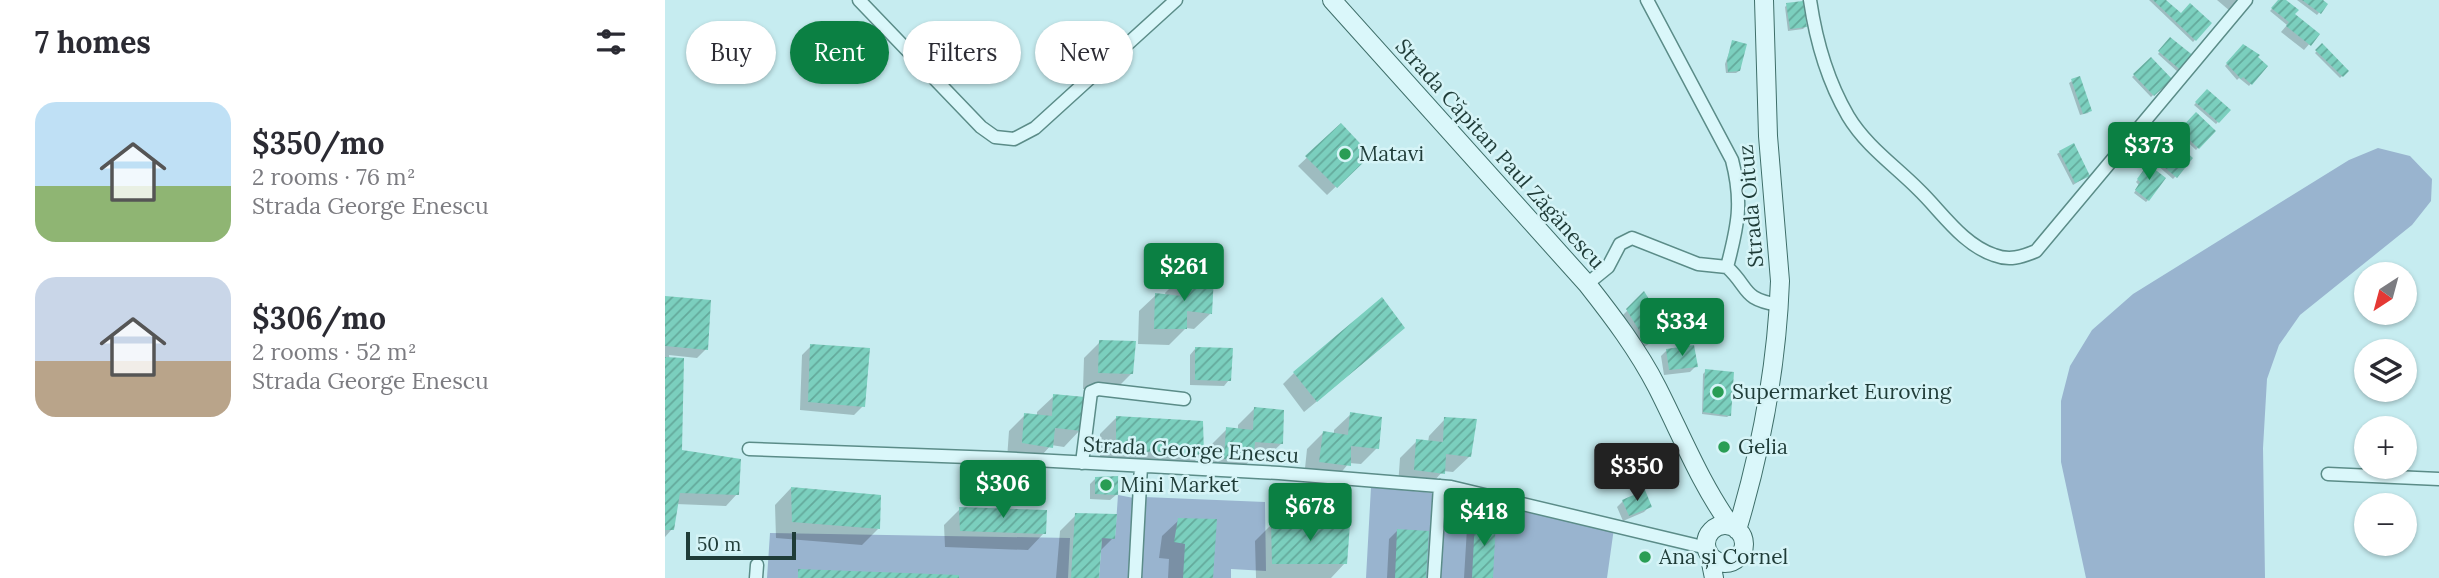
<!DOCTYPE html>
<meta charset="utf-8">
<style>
:root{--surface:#fff;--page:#f7f7f7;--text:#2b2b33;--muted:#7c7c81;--accent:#0b8043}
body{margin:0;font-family:Lora,serif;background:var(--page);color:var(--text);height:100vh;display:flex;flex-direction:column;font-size:26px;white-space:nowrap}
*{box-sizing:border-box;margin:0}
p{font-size:23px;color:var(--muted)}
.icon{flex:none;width:38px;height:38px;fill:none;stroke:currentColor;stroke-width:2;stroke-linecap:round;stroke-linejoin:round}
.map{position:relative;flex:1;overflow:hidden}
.side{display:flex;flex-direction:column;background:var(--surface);width:665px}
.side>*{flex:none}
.guide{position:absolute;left:21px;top:21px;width:665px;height:63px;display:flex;gap:14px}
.needle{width:46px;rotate:216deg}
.tools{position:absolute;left:1689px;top:262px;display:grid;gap:14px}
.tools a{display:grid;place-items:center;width:63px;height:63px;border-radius:50%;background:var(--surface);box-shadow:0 2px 5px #0004;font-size:35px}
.scale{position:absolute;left:21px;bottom:18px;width:110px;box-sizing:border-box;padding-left:7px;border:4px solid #1f3c38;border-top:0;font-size:19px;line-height:24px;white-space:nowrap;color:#1f3c38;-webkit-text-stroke:5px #d6f4f7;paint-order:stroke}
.price{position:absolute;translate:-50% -60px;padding:0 16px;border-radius:7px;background:var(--accent);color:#fff;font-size:23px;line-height:46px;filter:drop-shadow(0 2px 4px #0008)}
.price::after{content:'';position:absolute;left:50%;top:42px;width:21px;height:16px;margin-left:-10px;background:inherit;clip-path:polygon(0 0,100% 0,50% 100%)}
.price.current{background:#222;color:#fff}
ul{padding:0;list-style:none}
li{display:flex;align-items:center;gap:21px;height:175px;padding:0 35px}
li span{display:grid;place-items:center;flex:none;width:196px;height:140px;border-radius:21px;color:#555}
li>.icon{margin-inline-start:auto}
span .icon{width:84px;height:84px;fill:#fffc;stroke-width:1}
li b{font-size:30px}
h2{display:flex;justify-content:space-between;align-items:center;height:84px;padding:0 35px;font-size:30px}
.tag{padding:0 24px;border-radius:32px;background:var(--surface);box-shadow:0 2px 5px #0004;font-size:24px;line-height:63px}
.tag.current{background:var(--accent);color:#fff}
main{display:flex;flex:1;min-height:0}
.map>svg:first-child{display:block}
.grass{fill:#99b4cf}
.shadow{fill:#0003}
.building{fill:url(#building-hatch)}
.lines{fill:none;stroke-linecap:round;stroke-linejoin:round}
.street-casing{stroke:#5b8c88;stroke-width:15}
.secondary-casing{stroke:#3e6e69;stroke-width:20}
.street{stroke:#daf7fa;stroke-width:12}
.secondary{stroke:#daf7fa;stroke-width:18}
.poi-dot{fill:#299d54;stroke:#d6f4f7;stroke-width:2.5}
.labels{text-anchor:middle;stroke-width:5;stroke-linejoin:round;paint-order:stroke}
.poi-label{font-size:21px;fill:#1f3c38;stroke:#d6f4f7;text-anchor:start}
.street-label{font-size:21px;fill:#1f3c38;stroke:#d6f4f7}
</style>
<main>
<section class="side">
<h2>7 homes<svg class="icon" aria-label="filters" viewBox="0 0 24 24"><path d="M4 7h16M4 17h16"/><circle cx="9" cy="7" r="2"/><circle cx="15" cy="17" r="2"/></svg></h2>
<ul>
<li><span style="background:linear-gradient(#bfe0f5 60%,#8fb573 0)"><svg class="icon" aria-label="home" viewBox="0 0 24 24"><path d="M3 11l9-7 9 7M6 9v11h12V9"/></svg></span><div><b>$350/mo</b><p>2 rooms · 76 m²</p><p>Strada George Enescu</p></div></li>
<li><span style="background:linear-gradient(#c9d6e8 60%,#b9a48a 0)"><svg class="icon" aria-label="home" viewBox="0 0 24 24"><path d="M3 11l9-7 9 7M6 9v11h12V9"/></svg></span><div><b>$306/mo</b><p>2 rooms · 52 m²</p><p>Strada George Enescu</p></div></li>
</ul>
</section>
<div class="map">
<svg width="1774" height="578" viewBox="0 0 1774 578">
<defs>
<pattern id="building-hatch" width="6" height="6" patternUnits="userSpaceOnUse" patternTransform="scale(1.75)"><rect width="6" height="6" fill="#7bcfbe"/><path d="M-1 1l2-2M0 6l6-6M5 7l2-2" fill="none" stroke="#64a99b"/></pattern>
</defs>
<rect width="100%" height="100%" fill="#c6ecf0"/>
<!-- grass -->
<path class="grass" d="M1713,148L1745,156L1767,179L1766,201L1747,225L1635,315L1614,345L1602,379L1598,448L1600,578H1421L1396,462V401L1405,366L1427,330L1468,294L1684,160Z
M706,487L769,493L763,578H701Z
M781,493L949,528L942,578H775Z
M453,495L469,498L464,578H434L437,538H450Z
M479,497L600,502L601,571L566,569V578H475Z
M105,533L405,538L403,578H102Z"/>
<!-- shadow -->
<path class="shadow" d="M1484,0H1499L1516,15L1545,24L1528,42Z
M1552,0H1574L1565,11Z
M1615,0H1619L1628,14L1653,34L1639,50L1616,32L1622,25L1605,11Z
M1632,0H1655L1661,4L1652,15Z
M1122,5L1140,27L1138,29L1123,31L1120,7Z
M1505,39L1527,58L1514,73L1493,54Z
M1068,42L1074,71L1071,73H1061L1060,64Z
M1578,46L1601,66L1584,86L1574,78L1572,80L1560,66Z
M1657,46L1682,71L1675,78L1650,53Z
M1486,59L1505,79L1486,97L1467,77Z
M1407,81L1425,110L1423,113L1415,115L1404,83Z
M1542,91L1564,110L1551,124L1529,105Z
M1531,115L1548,131L1531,150L1513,133Z
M676,126L704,155L662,195L633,166Z
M1502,138L1526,159L1508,179L1484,158Z
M1395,152L1423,176L1408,185L1392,154Z
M1481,169L1483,200L1481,202L1469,193L1474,185L1471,182Z
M517,276L546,313L529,329L521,328L504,345L473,344L474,311L491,295L501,296L500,293Z
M979,294L1001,330L993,338L973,351L954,319Z
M0,298L41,349L32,358L4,355L15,451L72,494L61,506L11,504L7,529L0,537Z
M726,340L639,412L618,384L629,373Z
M435,342L467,373L450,390L418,389L419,358Z
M146,346L198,406L189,415L135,410L137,355Z
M530,349L564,380L559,386L525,385V355Z
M1002,350L1031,366L1025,372L999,375L996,356Z
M1041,371L1065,415L1062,417L1037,414L1038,374Z
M389,396L415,430L399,447L386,445L370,463L342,459L344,431L360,415L372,416V412Z
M590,408L617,443L600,459L587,458L570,477L543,475L546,445L562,429L573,430V425Z
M686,414L712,448L696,464L684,463L668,482L639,478L642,449L658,433L669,434V430Z
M451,418L537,454L521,470L435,466V434Z
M780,419L805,456L788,472L778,471L762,489L733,486L735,458L752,441L763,442L764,436Z
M431,478L451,495L445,500L425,499V484Z
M126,488L213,529L197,545L111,538L110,505Z
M958,501L985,506L979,512L958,521L952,507Z
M295,509L379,533L363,550L280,547L279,525Z
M411,515L448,538L434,552L432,578H391L395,531Z
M514,520L547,578H503L504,559L494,558L497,536Z
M811,520L826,578H799L802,528Z
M607,524L680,563L666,578H591L590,541Z
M732,531L759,578H722L724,539Z"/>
<!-- building -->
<path class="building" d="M1488,0H1501L1516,13L1525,3L1547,23L1531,41Z
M1613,0H1621L1634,10L1630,14L1655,34L1646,46L1621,26L1624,22L1606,8Z
M1637,0H1658L1663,4L1656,14Z
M1138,1L1142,27L1125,29L1121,3Z
M1505,37L1530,57L1518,72L1493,51Z
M1067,40L1082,44L1075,71L1063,72L1062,60Z
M1657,43L1684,71L1678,77L1650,50Z
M1578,44L1595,55L1593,57L1603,66L1587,85L1578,77L1576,79L1561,63Z
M1486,57L1507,79L1489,96L1468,74Z
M1415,76L1427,111L1418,114L1406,79Z
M1542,89L1566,110L1554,123L1530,102Z
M1531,112L1551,131L1534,149L1514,130Z
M676,123L706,155L672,188L640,156Z
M1501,135L1528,158L1512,178L1485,155Z
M1409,143L1425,176L1410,183L1394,151Z
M1483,164L1501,178L1484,201L1470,190L1475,182L1472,179Z
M516,275L549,276L547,314L522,311V329H489L490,293L517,296Z
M979,291L1003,330L982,343L961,309Z
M0,296L46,300L43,350L0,346Z
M717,297L740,328L652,402L628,372Z
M434,340L471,341L468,374L433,373Z
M145,344L205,348L200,407L143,402Z
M1029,345L1033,367L1004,370L1001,349Z
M530,347L568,348L566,381L530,380Z
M0,357L19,358L17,450L76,459L74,495L15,493L9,530H0Z
M1040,369L1069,372L1066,416L1038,412Z
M388,394L420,397L417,431L390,428L388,448L357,443L359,413L387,416Z
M589,407L619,410L618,444L590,442L588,462L559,459L561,427L588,430Z
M685,412L717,417L714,449L686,446V466L654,462L658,431L683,435Z
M451,416L538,421L539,455L451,450Z
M779,417L812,419L806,457L781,454L780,474L749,470L751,439L778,442Z
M453,476V495L430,494V477Z
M126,487L216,495L215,529L127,522Z
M980,490L987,507L964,516L957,500Z
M294,507L382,510L381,534L295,531Z
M410,513L452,514L450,539L437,538L434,578H406Z
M513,518L552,519L548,578H518L520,544L509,542Z
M810,518L831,519L828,578H807Z
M606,522L685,524L682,564H607Z
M732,529L764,531L761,578H730Z
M133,569L294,575V578H133Z"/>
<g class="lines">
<defs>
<path id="street" d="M194,0L316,127L330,137L349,139L370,128L511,0
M982,0L1067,160C1078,202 1073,225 1062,267
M1145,0C1151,41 1162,80 1183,116C1201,146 1229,165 1253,189C1277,212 1297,244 1329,255C1344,261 1357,257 1371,251L1581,0
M922,284L943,267L955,244L967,238L1033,264L1062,267C1085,288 1076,299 1114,305
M84,449L332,458L614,473L786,487L1042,548
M417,463L426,392L433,389L519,399
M1663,474L1774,479
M91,578L92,565
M470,578L476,466
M769,578L775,486"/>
<path id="secondary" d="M667,0L922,284C948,317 973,350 992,387C1016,434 1035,483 1066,526
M1041 544a19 19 0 1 1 38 0a19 19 0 1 1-38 0Z
M1072,530C1096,450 1112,364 1115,281L1103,136L1099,0
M1044,553L1049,578"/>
</defs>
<!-- street casing -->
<use href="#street" class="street-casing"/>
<!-- secondary casing -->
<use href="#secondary" class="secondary-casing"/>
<!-- street -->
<use href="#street" class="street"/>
<!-- secondary -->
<use href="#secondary" class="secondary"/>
</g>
<!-- markers -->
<g class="poi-dot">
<circle cx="680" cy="154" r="7"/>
<circle cx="1053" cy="392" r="7"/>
<circle cx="1059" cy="447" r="7"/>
<circle cx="441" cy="485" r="7"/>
<circle cx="980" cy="557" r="7"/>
</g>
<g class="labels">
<!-- poi labels -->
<g class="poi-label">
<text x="694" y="161">Matavi</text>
<text x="1067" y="399">Supermarket Euroving</text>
<text x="1073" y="454">Gelia</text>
<text x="455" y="492">Mini Market</text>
<text x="994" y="564">Ana și Cornel</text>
</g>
<!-- street labels -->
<g class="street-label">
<text transform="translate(835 154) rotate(48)" y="7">Strada Căpitan Paul Zăgănescu</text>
<text transform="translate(1086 206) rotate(-95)" y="7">Strada Oituz</text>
<text transform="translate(526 450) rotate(3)" y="7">Strada George Enescu</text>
</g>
</g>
</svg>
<div class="tools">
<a><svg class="needle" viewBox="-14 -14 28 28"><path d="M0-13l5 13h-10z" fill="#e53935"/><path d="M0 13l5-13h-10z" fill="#7c7c81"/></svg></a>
<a><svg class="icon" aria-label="layers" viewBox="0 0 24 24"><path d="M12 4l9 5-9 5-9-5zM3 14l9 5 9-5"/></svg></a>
<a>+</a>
<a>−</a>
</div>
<div class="scale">50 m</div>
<b class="price" style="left:1484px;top:182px">$373</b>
<b class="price" style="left:519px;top:303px">$261</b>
<b class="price" style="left:1017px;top:358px">$334</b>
<b class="price current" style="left:972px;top:503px">$350</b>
<b class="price" style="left:338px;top:520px">$306</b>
<b class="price" style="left:645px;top:543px">$678</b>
<b class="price" style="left:819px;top:548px">$418</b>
<div class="guide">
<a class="tag">Buy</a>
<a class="tag current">Rent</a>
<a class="tag">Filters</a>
<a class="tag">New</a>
</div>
</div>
</main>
